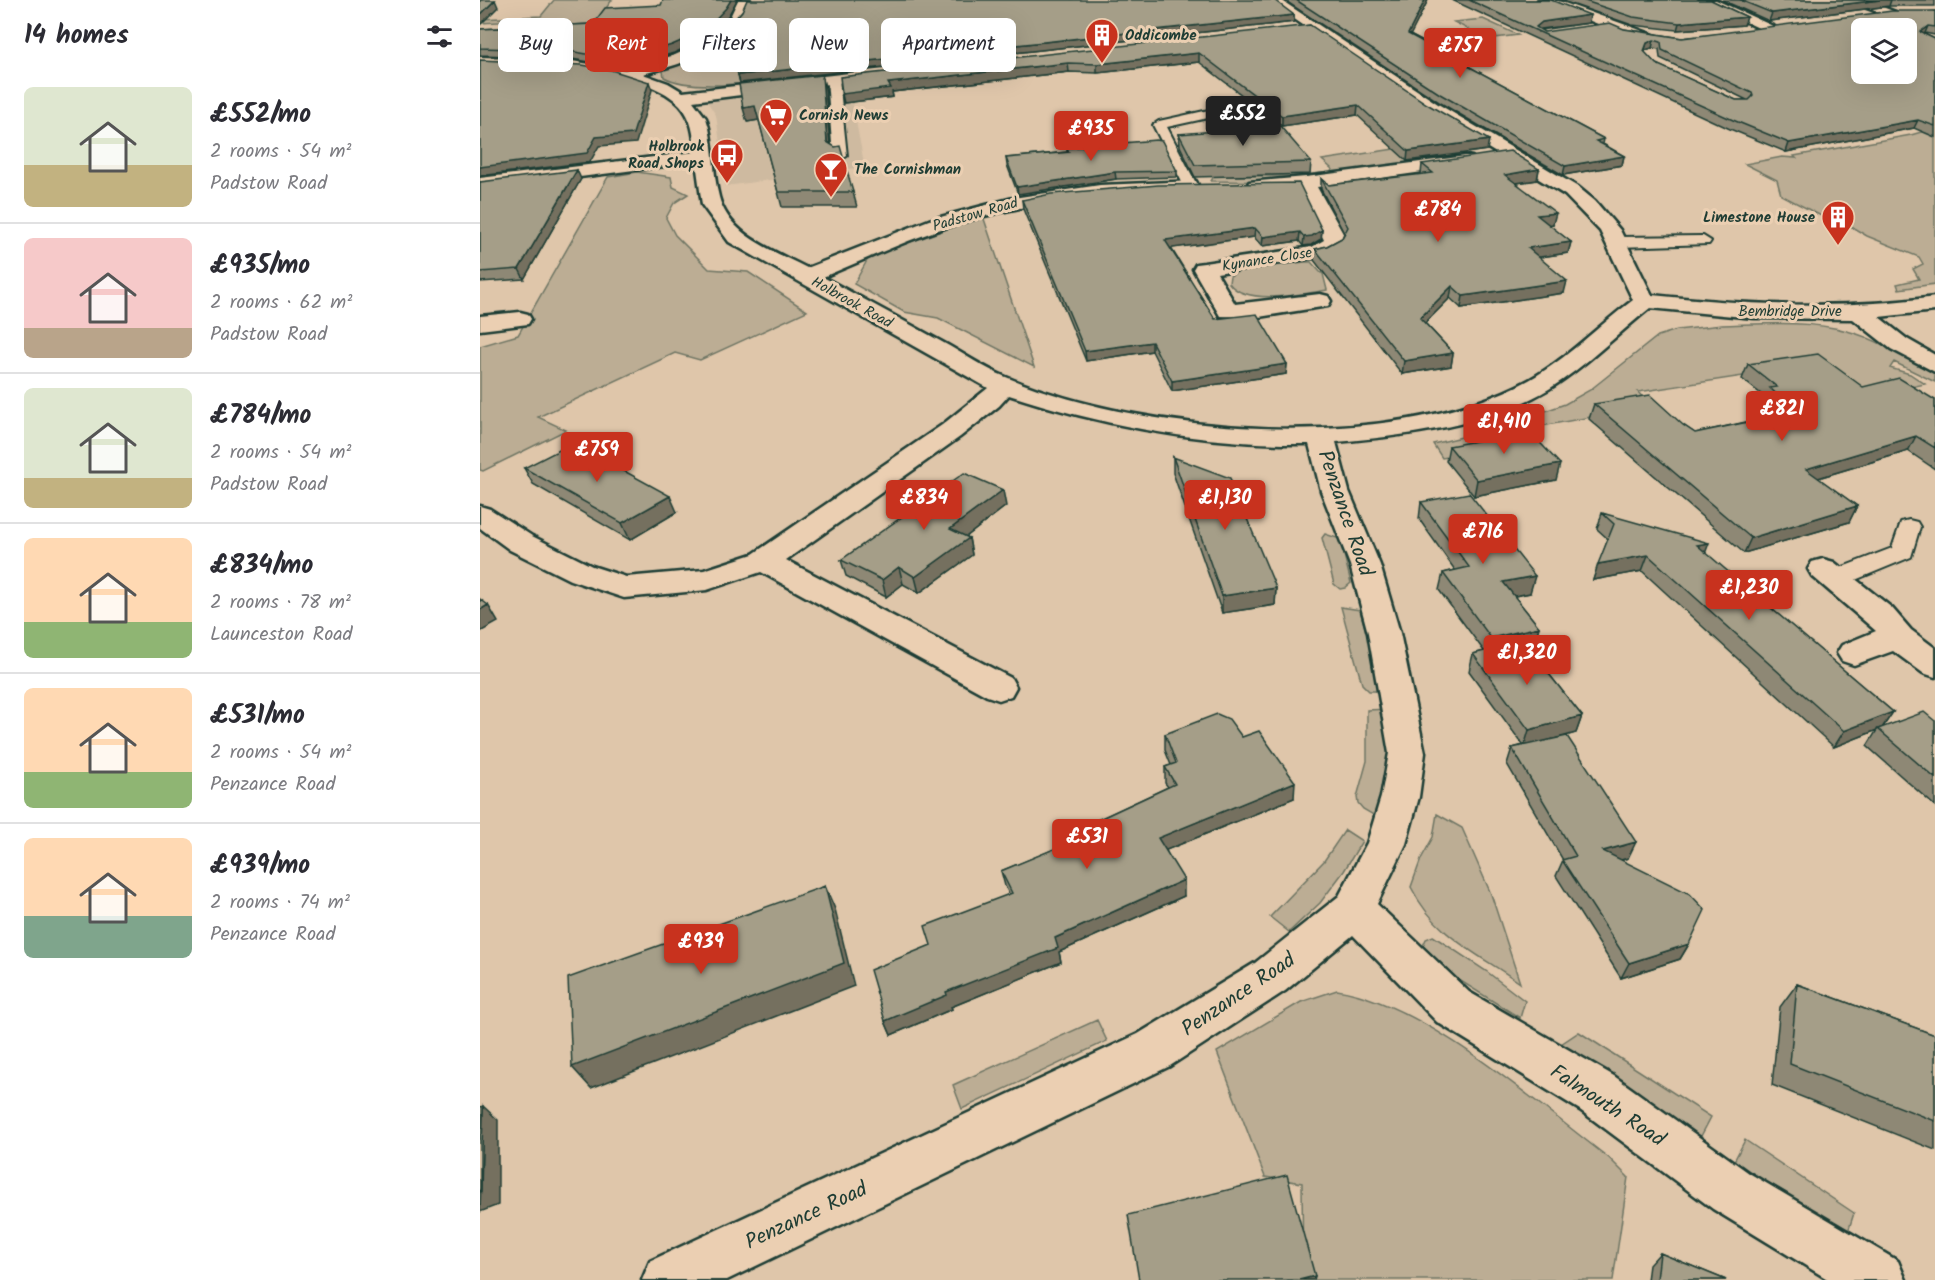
<!DOCTYPE html>
<meta charset="utf-8">
<style>
:root{--surface:#fff;--page:#f2f2f3;--text:#2b2b33;--muted:#7c7c81;--line:#e1e1e2;--accent:#c8321e}
body{margin:0;font-family:Kalam,sans-serif;background:var(--page);color:var(--text);height:100vh;display:flex;flex-direction:column;font-size:22px;white-space:nowrap}
*{box-sizing:border-box;margin:0}
p{font-size:20px;color:var(--muted)}
.icon{flex:none;width:33px;height:33px;fill:none;stroke:currentColor;stroke-width:2;stroke-linecap:round;stroke-linejoin:round}
.map{position:relative;flex:1;overflow:hidden}
.drawer{display:flex;flex-direction:column;background:var(--surface);width:480px}
.drawer>*{flex:none}
.hud{position:absolute;left:18px;top:18px;width:570px;height:54px;display:flex;gap:12px}
.fabs{position:absolute;left:1371px;top:18px;display:grid;gap:12px}
.fabs a{display:grid;place-items:center;width:66px;height:66px;border-radius:9px;background:var(--surface);box-shadow:0 6px 24px #0002;font-size:30px}
.price{position:absolute;translate:-50% -51px;padding:0 14px;border-radius:6px;background:var(--accent);color:#fff;font-size:20px;line-height:39px;filter:drop-shadow(0 2px 3px #0008)}
.price::after{content:'';position:absolute;left:50%;top:36px;width:18px;height:14px;margin-left:-9px;background:inherit;clip-path:polygon(0 0,100% 0,50% 100%)}
.price.on{background:#222;color:#fff}
ul{padding:0;list-style:none}
li{display:flex;align-items:center;gap:18px;height:150px;padding:0 24px}
li+li{border-top:2px solid var(--line)}
li span{display:grid;place-items:center;flex:none;width:168px;height:120px;border-radius:9px;color:#555}
li>.icon{margin-inline-start:auto}
span .icon{width:72px;height:72px;fill:#fffc;stroke-width:1}
li b{font-size:26px}
h2{display:flex;justify-content:space-between;align-items:center;height:72px;padding:0 24px;font-size:26px}
.tag{padding:0 21px;border-radius:9px;background:var(--surface);box-shadow:0 6px 24px #0002;font-size:21px;line-height:54px}
.tag.on{background:var(--accent);color:#fff}
main{display:flex;flex:1;min-height:0}
.map>svg:first-child{display:block}
.built{fill:#cebaa0}
.green{fill:#bcad94;stroke:#6e7564;stroke-width:1.5}
.lines{fill:none;stroke-linecap:round;stroke-linejoin:round}
.lane-casing{stroke:#1f3d34;stroke-width:4}
.street-casing{stroke:#1f3d34;stroke-width:5}
.lane{fill:#ebcfb2;fill-rule:evenodd}
.street{fill:#ebcfb2;fill-rule:evenodd}
.wall{fill:#8e8875;stroke:#1f3d34;stroke-width:1.5;fill-rule:evenodd}
.shaded-wall{fill:#746f5f;stroke:#1f3d34;stroke-width:1.5}
.building{fill:#a59e88;stroke:#1f3d34;stroke-width:1.5;fill-rule:evenodd}
.labels{text-anchor:middle;stroke-width:6;stroke-linejoin:round;paint-order:stroke}
.far-poi-label{font-size:15px;font-weight:bold;fill:#1f3d34;stroke:#ebcfb2;text-anchor:start}
.far-street-label{font-size:15px;fill:#1f3d34;stroke:#ebcfb2}
.near-street-label{font-size:21px;fill:#1f3d34;stroke:#ebcfb2}
</style>
<main>
<section class="drawer">
<h2>14 homes<svg class="icon" aria-label="filters" viewBox="0 0 24 24"><path d="M4 7h16M4 17h16"/><circle cx="9" cy="7" r="2"/><circle cx="15" cy="17" r="2"/></svg></h2>
<ul>
<li><span style="background:linear-gradient(#dfe7d0 65%,#c2b280 0)"><svg class="icon" aria-label="home" viewBox="0 0 24 24"><path d="M3 11l9-7 9 7M6 9v11h12V9"/></svg></span><div><b>£552/mo</b><p>2 rooms · 54 m²</p><p>Padstow Road</p></div></li>
<li><span style="background:linear-gradient(#f6c9c9 75%,#b9a48a 0)"><svg class="icon" aria-label="home" viewBox="0 0 24 24"><path d="M3 11l9-7 9 7M6 9v11h12V9"/></svg></span><div><b>£935/mo</b><p>2 rooms · 62 m²</p><p>Padstow Road</p></div></li>
<li><span style="background:linear-gradient(#dfe7d0 75%,#c2b280 0)"><svg class="icon" aria-label="home" viewBox="0 0 24 24"><path d="M3 11l9-7 9 7M6 9v11h12V9"/></svg></span><div><b>£784/mo</b><p>2 rooms · 54 m²</p><p>Padstow Road</p></div></li>
<li><span style="background:linear-gradient(#ffd9b3 70%,#8fb573 0)"><svg class="icon" aria-label="home" viewBox="0 0 24 24"><path d="M3 11l9-7 9 7M6 9v11h12V9"/></svg></span><div><b>£834/mo</b><p>2 rooms · 78 m²</p><p>Launceston Road</p></div></li>
<li><span style="background:linear-gradient(#ffd9b3 70%,#8fb573 0)"><svg class="icon" aria-label="home" viewBox="0 0 24 24"><path d="M3 11l9-7 9 7M6 9v11h12V9"/></svg></span><div><b>£531/mo</b><p>2 rooms · 54 m²</p><p>Penzance Road</p></div></li>
<li><span style="background:linear-gradient(#ffd9b3 65%,#7fa58c 0)"><svg class="icon" aria-label="home" viewBox="0 0 24 24"><path d="M3 11l9-7 9 7M6 9v11h12V9"/></svg></span><div><b>£939/mo</b><p>2 rooms · 74 m²</p><p>Penzance Road</p></div></li>
</ul>
</section>
<div class="map">
<svg width="1455" height="1280" viewBox="0 0 1455 1280">
<rect width="100%" height="100%" fill="#dfc6aa"/>
<filter id="ink" filterUnits="userSpaceOnUse"><feTurbulence type="fractalNoise" baseFrequency=".0167" numOctaves="2"/><feDisplacementMap in="SourceGraphic" scale="12" xChannelSelector="R" yChannelSelector="G"/><feConvolveMatrix kernelMatrix="1 2 1 2 8 2 1 2 1" color-interpolation-filters="sRGB"/></filter>
<g filter="url(#ink)">
<!-- built -->
<path class="built" d="M368,80L384,163L376,168L246,186L236,115L224,97Z"/>
<!-- green -->
<path class="green" d="M74,0H132L113,26L50,29L56,20L0,23V19L61,16Z
M1003,19L1038,35L1007,39L974,22Z
M250,37L238,65L241,69L320,77C286,81 213,93 184,77L183,71L189,64Z
M1455,128V284L1419,289L1417,284L1439,279L1433,269L1443,264L1439,257L1387,236L1365,223L1347,219L1301,195L1297,180L1265,164L1302,157L1316,158L1314,156L1431,135Z
M980,139L985,141L971,157L928,165L798,182L731,181L734,176H813L851,172L852,169L842,160Z
M157,172L191,177L193,187L208,194L194,203L186,218L195,235L229,269L268,272L327,311L220,360L195,353L58,417L86,430L3,471L0,470V346L38,335L128,177Z
M848,202L918,264L843,274L847,290C822,294 765,306 749,283L750,276L763,269L825,262H831L841,273L879,269L870,234L849,210Z
M503,216L554,367L458,318L424,312L374,284L389,257Z
M1242,325C1283,324 1327,320 1367,331C1398,339 1427,358 1455,374V382L1414,362L1410,368L1430,374L1445,384L1376,399L1328,366L1158,392L1170,406L1046,429L1040,420L1085,404L1110,390L1178,336L1197,330Z
M1027,426L1041,444L962,458L953,444Z
M845,534L860,539L871,583L865,588L860,589L854,584L842,538Z
M861,607L880,610L903,691H889L882,684Z
M911,709C917,746 908,780 895,816L883,809L878,803L877,797L887,761V710Z
M957,814L982,828L1011,894L1040,983C997,953 955,936 931,887L941,859L953,837Z
M865,830L882,841L864,871L840,903L809,932L790,917L844,861Z
M953,936L1006,971L1045,1001L1040,1018L939,955L946,939Z
M857,990C946,1004 1056,1103 1129,1158L1148,1177L1133,1280H823L822,1183L785,1177L737,1052L821,1002Z
M617,1020L627,1041L482,1109L473,1085Z
M1099,1032L1231,1117L1220,1138L1078,1046Z
M1265,1140L1374,1213L1368,1232L1319,1206L1253,1163Z"/>
<g class="lines">
<defs>
<path id="lane" d="M353,75L359,79L367,156L360,160L353,156L347,79Z
M756,104L760,105V111L687,127L717,185L710,189L705,188L673,125L679,121Z
M1223,236L1231,241L1229,244L1138,247L1130,242L1138,237Z
M1429,520L1437,522L1440,527L1431,557L1363,585L1355,587L1347,585L1343,579L1347,573L1412,548L1421,522Z"/>
<path id="street" d="M258,0H270C250,51 212,61 163,74L188,83L203,92L405,69L412,73L405,77L213,101L226,118L229,128C234,151 233,174 239,197C249,236 295,251 327,268L449,220L533,198L620,185L716,181L718,185L716,189L709,191C633,193 557,200 483,222C435,236 389,258 343,277C383,299 423,320 462,342C484,354 504,368 526,377C666,436 912,454 1049,380C1087,359 1118,326 1153,300L1120,231L1085,195L947,111L787,0H801L958,104L1098,187L1115,201L1140,230L1172,295C1267,305 1360,310 1455,297V311L1399,317L1427,339L1455,355V372L1411,349L1373,319L1274,318L1170,308C1136,335 1106,366 1069,389C1007,426 926,436 856,442L869,491L900,565L920,633L945,753L939,797L926,844L897,904L989,992L1134,1076L1269,1173L1418,1261L1426,1280H1349L1233,1209L1100,1110L957,1022L873,935L805,991L690,1066L247,1280H162L170,1261L658,1034L775,963L859,896L887,843L901,797L909,753L888,633L870,565L841,491L829,444C726,445 627,427 529,395L519,406L480,437L306,560L531,678L536,687L531,696L519,700L507,696L281,572L227,590L144,598L90,580L30,550L0,528V506L10,509L52,536L112,566L146,577L224,570L273,554L462,425L508,388L249,242L222,205L216,162L0,190V178L215,152C214,135 212,118 200,105C166,67 49,66 0,65V57L86,60L145,70L195,55L228,40L250,17Z
M1058,0H1076L1177,36L1170,40L1143,34Z
M1219,0H1236L1295,27L1293,30H1283Z
M1364,0H1383L1416,12L1409,16Z
M986,156L992,157L995,161L992,165L837,187L865,237L860,247L845,256L737,273L755,304L840,294L848,296L851,301L848,306L779,317L740,316L713,269L716,264L724,263L832,247L844,240L820,189L776,192L767,186L769,182L826,177Z
M40,312L48,314L51,319L48,324L0,330V316Z
M1343,559L1354,562L1412,608L1431,630L1455,648V677L1443,673L1413,651L1374,665L1362,661L1357,653L1362,645L1396,631L1332,576L1328,569L1332,562Z"/>
</defs>
<!-- lane casing -->
<use href="#lane" class="lane-casing"/>
<!-- street casing -->
<use href="#street" class="street-casing"/>
<!-- lane -->
<use href="#lane" class="lane"/>
<!-- street -->
<use href="#street" class="street"/>
</g>
<!-- wall -->
<path class="wall" d="M804,0H948L930,35L1124,139L1123,144L1144,156L1142,165L1083,175L959,102Z
M972,0H1071L1109,23L1060,30L1064,32L1144,29L1202,38L1455,11V35L1445,33L1444,34L1455,39V137L1434,128L1306,152L1250,129ZM1172,48L1179,49L1180,58L1267,100H1256L1176,64L1164,52L1165,50Z
M1075,0H1231L1267,17L1264,25L1197,30L1152,25L1083,1Z
M1242,0H1455V6H1409L1289,21Z
M262,11L814,15V22L260,83L256,64L216,59L214,52L240,36Z
M248,16L227,38L194,53L145,68L86,58L0,55V29L113,24Z
M830,25L1007,150L927,161L877,115L802,126L719,62L617,73L589,72L412,92L413,97L364,103L362,94Z
M342,75L345,88L350,143L373,192L377,207H302L279,120L267,122Z
M699,134L831,162L830,174L715,177L700,146Z
M587,148L697,171V177L636,179L538,194L527,165L526,158L587,152Z
M942,164L1059,169L1057,180L1037,183L1073,224L1068,225L1091,242L1088,253L1059,257L1084,293L981,308L970,298L945,323L973,353L971,366L922,374L834,260L835,249L847,246L862,238L864,233L841,189V178L849,185L941,174Z
M101,179L44,279L0,282V182Z
M542,200L842,230L841,239L831,245L823,246L819,241L782,246L774,237L691,248L735,319L807,364L806,374L692,391L672,351L606,361L543,209Z
M1268,364L1383,387L1455,400V469L1428,451L1338,478L1377,506L1369,522L1264,553L1109,419L1114,404L1203,425L1215,433L1298,415L1284,403L1286,398L1262,379Z
M969,446L1076,480L994,496L966,461Z
M693,457L796,588L795,605L742,613L693,473Z
M44,468L197,512L150,540L53,484Z
M941,502L1050,593L1034,596L1059,627L1054,644L1047,646L1102,716L1096,733L1072,740L1148,858L1141,860L1209,944L1200,959L1141,978L1076,876L1083,860L1027,764L1032,748L1043,745L989,671L993,654L1004,651L959,590L963,573L975,570L939,519Z
M526,506L486,537L489,538L492,555L439,593L423,584L406,597L366,576L361,560Z
M1122,513L1225,553L1413,712L1403,727L1455,721V806L1387,746L1397,730L1354,747L1162,571L1113,580L1128,539L1117,529Z
M685,734L762,737L814,798L686,850L704,896L579,952L581,962L471,1007L472,1009L411,1035L405,1021L451,945L529,894L525,886L521,871L616,832L615,821L688,787L685,783V767L691,765L685,750Z
M1317,984L1455,1035V1150L1292,1085L1300,1007Z
M1180,1253L1246,1280H1167L1169,1265Z"/>
<!-- shaded-wall -->
<path class="shaded-wall" d="M15,0L18,7L0,25V15Z
M251,0H257L248,16L227,38L194,53L145,68L142,60Z
M945,0H948L927,42L928,34Z
M1400,0H1411L1409,6L1289,21L1292,13Z
M814,15V22L260,83L258,75Z
M1110,15L1109,23L1061,29L1058,32L1056,27L1062,22Z
M1267,17L1264,25L1197,30L1199,23Z
M1448,26L1445,33L1437,40L1440,32Z
M1174,40L1172,48L1165,50L1162,59L1167,43Z
M719,53V62L617,73V64Z
M588,63L589,72L412,92L413,97L364,103L362,94L408,83Z
M342,75L345,88L351,156L347,142Z
M169,82L172,90L156,143L119,146L110,162L0,176V167L116,137Z
M878,105L877,115L802,126V116Z
M275,106L279,120L267,122L263,108Z
M1438,120L1434,128L1306,152L1309,143Z
M1009,140L1007,150L927,161L928,151Z
M1144,156L1142,165L1083,175L1085,166Z
M1059,169L1057,180L1023,185L1025,175Z
M97,170L101,179L44,279L39,269Z
M635,172L636,179L538,194L537,187Z
M1076,213L1073,224L1054,227L1057,215Z
M775,228L774,237L686,249L685,240Z
M842,230L841,239L831,245L823,246L824,237Z
M820,232L819,241L782,246L783,237Z
M1091,242L1088,253L1046,259L1048,248Z
M1087,281L1084,293L981,308L983,296Z
M972,286L970,298L938,330L940,318Z
M672,342V351L606,361L605,351Z
M973,353L971,366L922,374L924,361Z
M807,364L806,374L692,391V381Z
M1436,436L1428,451L1318,484L1326,469Z
M1080,464L1076,480L994,496L997,480Z
M523,490L526,506L474,546L470,529Z
M190,496L197,512L150,540L142,523Z
M1377,506L1369,522L1264,553L1271,538Z
M489,538L492,555L439,593L435,577Z
M1229,543L1223,559L1217,545Z
M1168,555L1162,571L1113,580L1118,564Z
M419,567L423,584L406,597L402,580Z
M1055,576L1050,593L1019,599L1023,582Z
M796,588L795,605L742,613V596Z
M8,605L18,622L0,632V610Z
M1059,627L1054,644L1007,655L1011,638Z
M1413,712L1402,728L1398,729L1397,730L1354,747L1364,731Z
M1102,716L1096,733L1044,747L1049,730Z
M815,782L814,798L679,853L678,838Z
M1156,842L1148,858L1116,867L1123,851Z
M704,880V896L579,952L581,962L471,1007L472,1009L411,1035L405,1021L466,992L575,938Z
M345,886L355,909L374,986L111,1088L92,1067Z
M1209,944L1200,959L1141,978L1149,963Z
M3,1106L18,1120V1205L0,1212Z
M835,1276L834,1280H819Z"/>
<!-- building -->
<path class="building" d="M0,0H15L0,15Z
M183,0H251L246,8L224,31L192,45L142,60L83,50L0,48V29L113,24L125,8L181,5Z
M267,0H794L814,15L258,75L254,56L214,52L240,36L262,11Z
M816,0H945L928,34L1124,139L1116,141L1144,156L1085,166L960,94Z
M989,0H1071L1110,15L1062,22L1056,27L1064,32L1130,23L1144,29L1202,38L1412,11H1455V27L1448,26L1440,32L1455,39V126L1438,120L1309,143L1253,120ZM1382,28H1426V74H1382ZM1174,40L1181,42L1182,50L1272,93L1273,96L1269,100H1256L1176,64L1164,51L1167,43Z
M1102,0H1231L1267,17L1199,23L1153,17Z
M1260,0H1400L1292,13Z
M830,25L947,104L1009,140L928,151L878,105L802,116L719,53L617,64L588,63L408,83L411,88L362,94L360,77Z
M0,60L102,65L131,70L169,82L153,134L116,137L107,153L0,167Z
M342,75L347,142L355,147L360,146L373,192H298L275,106L263,108L259,84Z
M800,126L831,162L715,165L699,134Z
M676,140L682,141L697,171L635,172L537,187L526,158L589,152L587,148Z
M1030,151L1059,169L1025,175L1076,213L1057,215L1091,242L1048,248L1087,281L983,296L972,286L940,318L973,353L924,361L835,249L847,246L862,238L868,227L841,178L849,185L953,173L942,164Z
M97,170L39,269L0,272V182Z
M819,183L842,230L832,236L824,237L820,232L783,237L775,228L685,240L735,319L777,314L807,364L692,381L672,342L605,351L542,200L571,194L678,185Z
M1338,354L1383,387L1419,378L1455,400V448L1436,436L1326,469L1377,506L1271,538L1114,404L1170,395L1203,425L1215,433L1316,412L1290,388L1297,387L1268,364Z
M1049,431L1080,464L997,480L969,446Z
M93,443L190,496L142,523L44,468Z
M693,457L750,478L796,588L742,596Z
M484,473L523,490L470,529L489,538L435,577L419,567L402,580L361,560Z
M989,493L1055,576L1023,582L1059,627L1011,638L963,573L989,567L941,502Z
M1122,513L1229,543L1217,545L1413,712L1364,731L1168,555L1118,564L1134,524Z
M0,599L8,605L0,610Z
M1043,641L1102,716L1049,730L993,654Z
M1444,712L1455,721V778L1398,729Z
M737,714L749,719L762,737L779,731L815,782L678,838L704,880L575,938L578,948L466,992L467,995L405,1021L390,970L451,945L445,926L532,893L521,871L620,830L615,821L695,784L685,767L696,763L685,734Z
M1087,736L1156,842L1123,851L1210,894L1225,910L1209,944L1149,963L1082,860L1096,856L1032,748Z
M345,886L364,963L92,1067L88,978Z
M1317,984L1455,1035V1121L1310,1064Z
M3,1106L1,1192H0V1107Z
M807,1175L835,1276L819,1280H659L648,1215Z
M1180,1253L1246,1280H1177Z"/>
</g>
<!-- icons -->
<defs>
<symbol id="building-pin" viewBox="-11 -11 22 30"><path d="M0 17L-7.5 6A9.5 9.5 0 1 1 7.5 6Z" fill="#c8321e" stroke="#ebcfb2"/><path d="M-4-6H4V6H1V3H-1V6H-4ZM-2.5-4.3h1.7v1.8h-1.7ZM.8-4.3h1.7v1.8H.8ZM-2.5-1h1.7V.8h-1.7ZM.8-1h1.7V.8H.8Z" fill="#fff"/></symbol>
<symbol id="supermarket-pin" viewBox="-11 -11 22 30"><path d="M0 17L-7.5 6A9.5 9.5 0 1 1 7.5 6Z" fill="#c8321e" stroke="#ebcfb2"/><path d="M-6-5.5h2.5l.6 2H6L4.5 2H-2.5L-4.4-4H-6ZM-1.5 3.2a1.3 1.3 0 1 0 .1 0ZM3 3.2a1.3 1.3 0 1 0 .1 0Z" fill="#fff"/></symbol>
<symbol id="bus-pin" viewBox="-11 -11 22 30"><path d="M0 17L-7.5 6A9.5 9.5 0 1 1 7.5 6Z" fill="#c8321e" stroke="#ebcfb2"/><path d="M-5-6H5V4H4V6H2V4H-2V6H-4V4H-5ZM-3.5-4V0h7V-4ZM-3.5 1.2v1.5H-2V1.2ZM2 1.2v1.5H3.5V1.2Z" fill="#fff"/></symbol>
<symbol id="bar-pin" viewBox="-11 -11 22 30"><path d="M0 17L-7.5 6A9.5 9.5 0 1 1 7.5 6Z" fill="#c8321e" stroke="#ebcfb2"/><path d="M-6-5H6L.8 .8V4.5H3.5V6h-7V4.5H-.8V.8Z" fill="#fff"/></symbol>
</defs>
<g fill-rule="evenodd">
<use href="#building-pin" x="603" y="16" width="38" height="52"/>
<use href="#supermarket-pin" x="277" y="96" width="38" height="52"/>
<use href="#bus-pin" x="228" y="136" width="38" height="52"/>
<use href="#bar-pin" x="332" y="150" width="38" height="52"/>
<use href="#building-pin" x="1339" y="198" width="38" height="52"/>
</g>
<g class="labels">
<!-- far-poi labels -->
<g class="far-poi-label">
<text x="645" y="40">Oddicombe</text>
<text x="319" y="120">Cornish News</text>
<text x="224" y="151" text-anchor="end">Holbrook<tspan x="224" dy="17">Road Shops</tspan></text>
<text x="374" y="174">The Cornishman</text>
<text x="1335" y="222" text-anchor="end">Limestone House</text>
</g>
<!-- far-street labels -->
<g class="far-street-label">
<text transform="translate(495 214) rotate(-16)" y="5">Padstow Road</text>
<text transform="translate(787 259) rotate(-9)" y="5">Kynance Close</text>
<text transform="translate(372 302) rotate(29)" y="5">Holbrook Road</text>
<text x="1310" y="316">Bembridge Drive</text>
</g>
<!-- near-street labels -->
<g class="near-street-label">
<text transform="translate(866 513) rotate(71)" y="7">Penzance Road</text>
<text transform="translate(758 994) rotate(-34)" y="7">Penzance Road</text>
<text transform="translate(1128 1105) rotate(33)" y="7">Falmouth Road</text>
<text transform="translate(326 1215) rotate(-25)" y="7">Penzance Road</text>
</g>
</g>
</svg>
<div class="fabs">
<a><svg class="icon" aria-label="layers" viewBox="0 0 24 24"><path d="M12 4l9 5-9 5-9-5zM3 14l9 5 9-5"/></svg></a>
</div>
<b class="price" style="left:980px;top:79px">£757</b>
<b class="price on" style="left:763px;top:147px">£552</b>
<b class="price" style="left:611px;top:162px">£935</b>
<b class="price" style="left:958px;top:243px">£784</b>
<b class="price" style="left:1302px;top:442px">£821</b>
<b class="price" style="left:1024px;top:455px">£1,410</b>
<b class="price" style="left:117px;top:483px">£759</b>
<b class="price" style="left:444px;top:531px">£834</b>
<b class="price" style="left:745px;top:531px">£1,130</b>
<b class="price" style="left:1003px;top:565px">£716</b>
<b class="price" style="left:1269px;top:621px">£1,230</b>
<b class="price" style="left:1047px;top:686px">£1,320</b>
<b class="price" style="left:607px;top:870px">£531</b>
<b class="price" style="left:221px;top:975px">£939</b>
<div class="hud">
<a class="tag">Buy</a>
<a class="tag on">Rent</a>
<a class="tag">Filters</a>
<a class="tag">New</a>
<a class="tag">Apartment</a>
</div>
</div>
</main>
